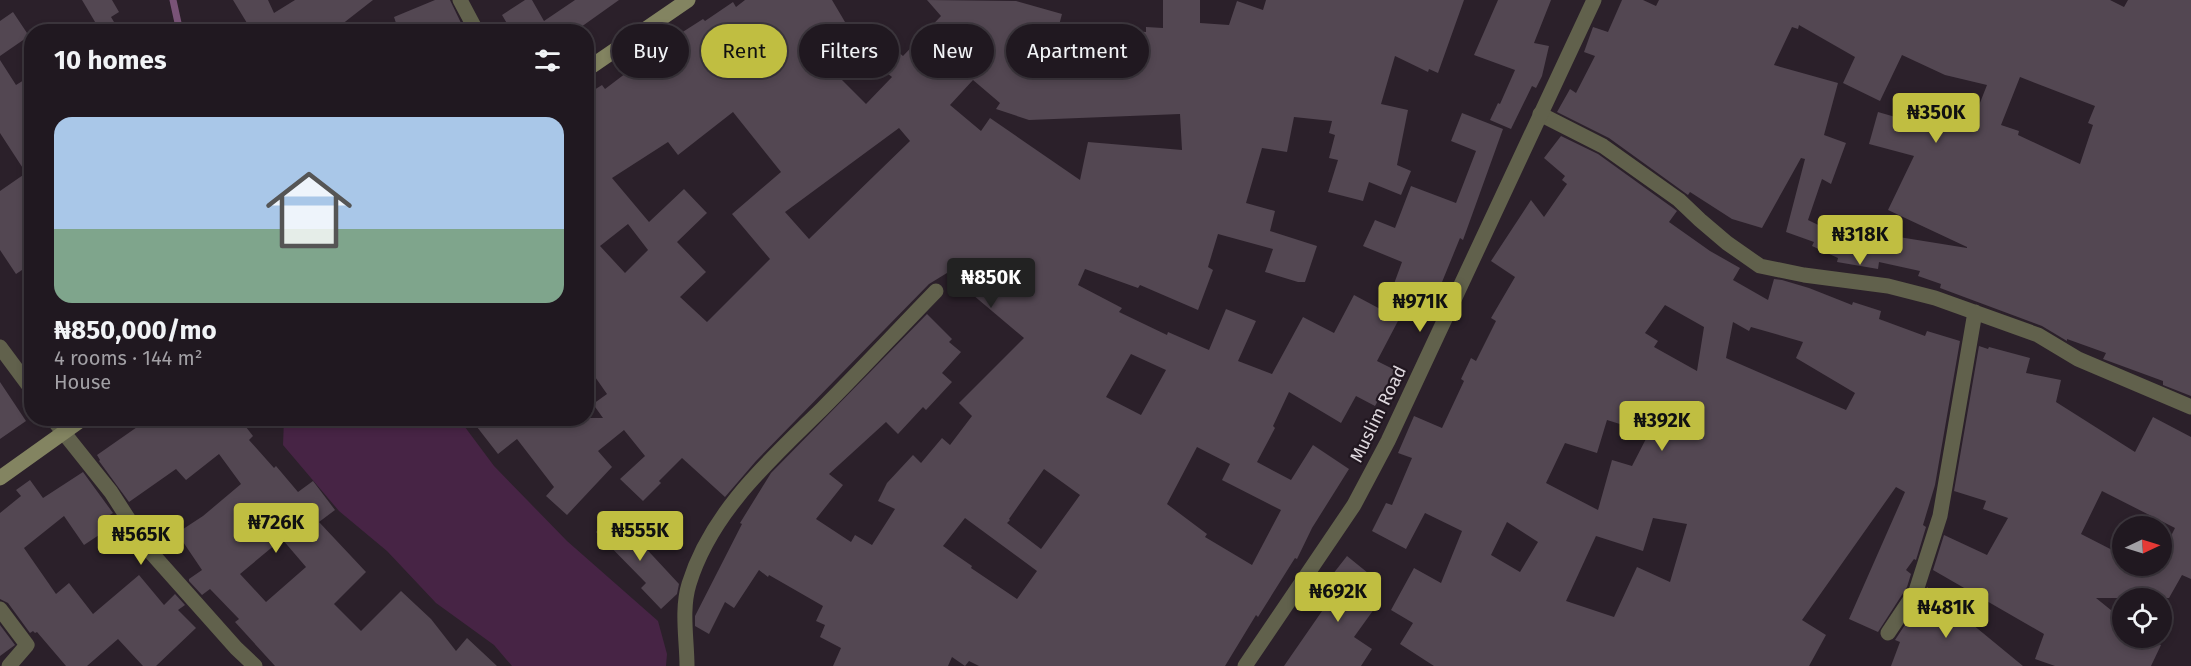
<!DOCTYPE html>
<meta charset="utf-8">
<style>
:root{--surface:#201820;--page:#2d252d;--text:#f1f3f6;--muted:#a2a0a5;--line:#3d373e;--accent:#c0be41}
body{margin:0;font-family:"Fira Sans",sans-serif;background:var(--page);color:var(--text);height:100vh;display:flex;flex-direction:column;font-size:22px;white-space:nowrap}
*{box-sizing:border-box;margin:0}
p{font-size:20px;color:var(--muted)}
.icon{flex:none;width:33px;height:33px;fill:none;stroke:currentColor;stroke-width:2;stroke-linecap:round;stroke-linejoin:round}
.map{position:relative;flex:1;overflow:hidden}
.sheet{position:absolute;left:24px;top:24px;width:570px;height:402px;display:flex;flex-direction:column;background:var(--surface);border-radius:24px;box-shadow:0 3px 9px #0003,0 0 0 2px var(--line)}
.sheet>*{flex:none}
.banner{position:absolute;left:612px;top:24px;width:570px;height:54px;display:flex;gap:12px}
.needle{width:39px;rotate:86deg}
.fabs{position:absolute;left:2112px;top:516px;display:grid;gap:12px}
.fabs a{display:grid;place-items:center;width:60px;height:60px;border-radius:50%;background:var(--surface);box-shadow:0 3px 9px #0003,0 0 0 2px var(--line);font-size:30px}
.price{position:absolute;translate:-50% -51px;padding:0 14px;border-radius:6px;background:var(--accent);color:#111;font-size:20px;line-height:39px;filter:drop-shadow(0 2px 3px #0008)}
.price::after{content:'';position:absolute;left:50%;top:36px;width:18px;height:14px;margin-left:-9px;background:inherit;clip-path:polygon(0 0,100% 0,50% 100%)}
.price.selected{background:#222;color:#fff}
ul{padding:0;list-style:none}
li{display:grid;align-content:center;gap:12px;height:318px;padding:0 30px}
li span{display:grid;place-items:center;height:186px;border-radius:18px;color:#555}
li>.icon{margin-inline-start:auto}
span .icon{width:108px;height:108px;fill:#fffc;stroke-width:1}
li b{font-size:26px}
h2{display:flex;justify-content:space-between;align-items:center;height:72px;padding:0 30px;font-size:26px}
.chip{padding:0 21px;border-radius:27px;background:var(--surface);box-shadow:0 3px 9px #0003,0 0 0 2px var(--line);font-size:21px;line-height:54px}
.chip.selected{background:var(--accent);color:#111}
.map>svg:first-child{display:block}
.green{fill:#472445}
.lines{fill:none;stroke-linecap:round;stroke-linejoin:round}
.stream{stroke:#795377;stroke-width:7}
.building{fill:#534752;fill-rule:evenodd}
.minor{stroke:#61614c;stroke-width:15}
.tertiary{stroke:#61614c;stroke-width:15}
.secondary{stroke:#838461;stroke-width:15}
.labels{text-anchor:middle;stroke-width:4.5;stroke-linejoin:round;paint-order:stroke}
.street-label{font-size:18px;fill:#ded7dd;stroke:#211720}
</style>
<div class="map">
<svg width="2191" height="666" viewBox="0 0 2191 666">
<rect width="100%" height="100%" fill="#2b202a"/>
<!-- green -->
<path class="green" d="M284,419H459L494,466L567,541L658,621L667,654L666,666H512L494,645L436,603L387,551L339,511L283,445Z"/>
<g class="lines">
<!-- stream -->
<path class="stream" d="M173,0L180,32"/>
</g>
<!-- building -->
<path class="building" d="M82,0H112L119,12L111,17L120,32H101Z
M233,0H268L274,13L295,0H373L332,32H244L250,28Z
M435,0H450L461,23L440,32H399L394,17Z
M525,0H532L544,21L575,0H619L574,32H512L502,15Z
M745,0H832L861,49L831,69L866,104L892,77L882,69L897,51L903,56L941,16L927,0L1016,1L1062,14L1058,29L1101,38L1102,28L1146,32V27L1163,28V0H1200V23L1229,25L1237,1L1263,10L1266,0H1464L1438,73L1429,69L1428,72L1395,56L1381,104L1408,110L1397,165L1411,171L1401,195L1369,182L1363,201L1328,192L1338,160L1329,158L1335,135L1329,133L1332,121L1294,117L1287,152L1262,148L1246,203L1275,211L1270,231L1317,246L1305,282H1298L1265,272L1273,249L1218,234L1208,267L1213,270L1198,310L1140,285L1138,288L1085,269L1078,285L1122,308L1119,312L1167,335L1168,332L1209,350L1226,309L1256,321L1238,361L1272,374L1303,317L1334,333L1354,295L1384,311L1402,262L1363,246L1375,220L1395,228L1411,186L1456,203L1476,151L1451,141L1462,113L1503,129L1463,240L1460,238L1431,309L1409,300L1377,361L1395,370L1375,406L1356,396L1341,423L1289,392L1273,426L1275,428L1257,462L1291,480L1313,445L1349,469L1312,528L1297,559L1295,558L1258,617L1256,615L1225,666H979L969,661L965,666L952,657L948,666H833L841,648L820,637L825,625L816,621L823,606L769,575L768,577L759,570L734,608L725,602L709,634L695,626V616L742,524L740,523L771,473L927,314L952,339L949,342L961,352L942,373L952,382L926,410L923,407L898,434L886,422L829,474L843,485L816,519L851,542L855,535L872,545L895,509L878,501L887,483L913,455L921,463L942,438L950,445L972,416L959,403L1024,338L947,273L929,284L756,461L725,497L682,458L659,481L661,483L643,501L620,479L645,456L624,430L598,451L612,467L567,515L546,496L554,487L517,439L498,454L470,418H603L593,404L607,394L586,364V95L602,85L605,89L667,42L703,19L705,21L733,2L736,7ZM973,80L1000,103L996,109L1029,120L1180,114L1182,150L1088,142L1080,180L990,118L981,131L950,105ZM733,112L781,172L732,214L770,259L707,322L680,297L706,272L677,242L707,213L684,189L649,222L612,178L668,142L678,155ZM899,128L910,141L809,239L785,212ZM628,224L648,250L625,273L600,246ZM1131,354L1166,370L1141,415L1106,397ZM1197,447L1230,464L1222,480L1281,510L1252,565L1205,537L1207,534L1167,504ZM1044,469L1080,495L1041,549L1007,523L1010,520L1009,519ZM965,518L1037,571L1017,599L971,568L972,566L943,546Z
M1498,0H1551L1534,43L1549,46L1542,76L1536,88L1532,86L1511,129L1490,120L1498,103L1500,104L1515,70L1474,55Z
M1622,0H1643L1656,6L1659,0H2110L2124,7L2128,0H2191V396L2163,385V381L2103,359L2106,353L2067,339V341L2042,326L1940,288L1941,284L1918,276L1920,271L1879,262L1878,269L1837,262L1838,258L1812,246L1814,242L1786,232L1805,159L1801,158L1762,228L1732,219L1690,192L1688,195L1609,138L1557,112L1570,89L1576,93L1595,56L1584,52L1593,27L1608,32ZM1799,25L1855,57L1843,83L1880,101L1902,55L1945,75L1987,85L1972,123L1952,114L1944,131L1878,112L1869,144L1914,156L1888,210L1967,247V248L1843,228L1841,236L1808,220L1822,179L1831,184L1846,143L1824,135L1838,83L1774,65L1792,27L1798,29ZM2020,77L2095,106L2088,123L2093,125L2080,164L2018,135L2019,131L2001,125Z
M13,12L29,36L0,56V21Z
M0,60L16,85L32,75L31,264L16,274L0,250V191L26,173L0,133Z
M1561,136L1598,154L1673,208L1677,211L1669,222L1710,251L1740,268L1733,280L1768,300L1774,279L1782,280L1809,288L1852,305L1853,302L1881,311L1879,319L1925,336L1927,331L1960,341L1935,485L1923,525L1926,527L1916,560L1914,559L1906,570L1911,574L1907,587L1878,632L1849,619L1905,492L1896,487L1802,620L1826,635L1809,666H1434L1400,644L1413,623L1391,610L1414,568L1441,583L1462,531L1425,513L1406,549L1372,531L1386,503L1392,505L1412,458L1398,453L1414,416L1442,428L1464,381L1461,379L1471,358L1476,361L1496,321L1491,318L1515,277L1491,261L1531,200L1544,217L1567,184L1562,180L1565,176L1544,158ZM1665,305L1704,327L1697,371L1654,347L1658,341L1645,333ZM1733,322L1749,331L1751,327L1803,342L1796,358L1855,393L1846,410L1726,358ZM1607,420L1649,433L1632,466L1612,460L1598,510L1546,483L1565,443L1597,453ZM1653,518L1687,524L1670,582L1637,567L1614,617L1566,601L1596,536L1643,551ZM1507,522L1538,542L1520,572L1491,555Z
M1979,346L1988,349L1989,347L2030,358L2026,373L2061,380L2056,402L2135,452L2153,417L2191,437V579L2182,575L2169,598H2096L2122,619V638H2144L2161,645L2151,666H2055L2035,659L2044,634L1933,570L1944,535L1987,555L2008,518L1983,509L1986,501L1954,491ZM2102,491L2175,528L2162,554V566H2122V555L2081,534Z
M0,382L26,421L0,439Z
M150,418H239L253,436L249,440L274,468L276,466L298,492L313,481L335,510L319,522L366,572L334,604L361,631L401,591L431,619L456,651L467,638L497,666H275L235,622L239,619L210,589L202,595L189,581V579L202,570L177,533L203,516L241,484L219,454L186,480L176,469L129,502L99,461L100,460L97,455ZM282,539L306,567L266,602L240,574Z
M83,472L113,513L108,516L114,525L84,545L64,516L24,548L56,594L69,583L93,614L139,575L164,605L175,594L185,605L178,610L196,628L156,666H143L118,639L87,666H66L37,632L35,633L33,631L30,633L8,603L0,599V513L21,496L16,490L30,480L43,498Z
M614,514L679,584L677,594L661,609L641,588L646,583L596,532Z
M1347,556L1368,573L1356,589L1377,605L1354,637L1372,649L1361,666H1284L1329,601L1318,593Z
M1927,587L2023,666H1891L1900,642L1895,640L1924,596Z
M0,625L15,645L0,656Z"/>
<g class="lines">
<!-- minor -->
<path class="minor" d="M460,0L477,32
M1540,114L1603,146L1679,200L1700,220L1727,243L1760,266L1804,275L1888,286L1935,298L2038,335L2078,359L2191,407
M0,347L32,390
M52,418L111,492L147,548L236,648L255,666
M0,609L27,645L9,666
M1888,633L1916,591L1940,516L1975,312
M687,666C687,640 681,610 689,584C711,512 770,460 822,409C861,370 898,330 936,291"/>
<!-- tertiary -->
<path class="tertiary" d="M1245,666L1354,505L1388,441L1594,0"/>
<!-- secondary -->
<path class="secondary" d="M586,70L688,0
M0,478L84,418"/>
</g>
<g class="labels">
<!-- street labels -->
<g class="street-label">
<text transform="translate(1378 414) rotate(-64)" y="6">Muslim Road</text>
</g>
</g>
</svg>
<div class="fabs">
<a><svg class="needle" viewBox="-14 -14 28 28"><path d="M0-13l5 13h-10z" fill="#e53935"/><path d="M0 13l5-13h-10z" fill="#a2a0a5"/></svg></a>
<a><svg class="icon" aria-label="locate" viewBox="0 0 24 24"><circle cx="12" cy="12" r="6"/><path d="M12 2v4M12 18v4M2 12h4M18 12h4"/></svg></a>
</div>
<b class="price" style="left:1936px;top:144px">₦350K</b>
<b class="price" style="left:1860px;top:266px">₦318K</b>
<b class="price selected" style="left:991px;top:309px">₦850K</b>
<b class="price" style="left:1420px;top:333px">₦971K</b>
<b class="price" style="left:1662px;top:452px">₦392K</b>
<b class="price" style="left:276px;top:554px">₦726K</b>
<b class="price" style="left:640px;top:562px">₦555K</b>
<b class="price" style="left:141px;top:566px">₦565K</b>
<b class="price" style="left:1338px;top:623px">₦692K</b>
<b class="price" style="left:1946px;top:639px">₦481K</b>
<div class="banner">
<a class="chip">Buy</a>
<a class="chip selected">Rent</a>
<a class="chip">Filters</a>
<a class="chip">New</a>
<a class="chip">Apartment</a>
</div>
<section class="sheet">
<h2>10 homes<svg class="icon" aria-label="filters" viewBox="0 0 24 24"><path d="M4 7h16M4 17h16"/><circle cx="9" cy="7" r="2"/><circle cx="15" cy="17" r="2"/></svg></h2>
<ul>
<li><span style="background:linear-gradient(#a9c7e8 60%,#7fa58c 0)"><svg class="icon" aria-label="home" viewBox="0 0 24 24"><path d="M3 11l9-7 9 7M6 9v11h12V9"/></svg></span><div><b>₦850,000/mo</b><p>4 rooms · 144 m²</p><p>House</p></div></li>
</ul>
</section>
</div>
